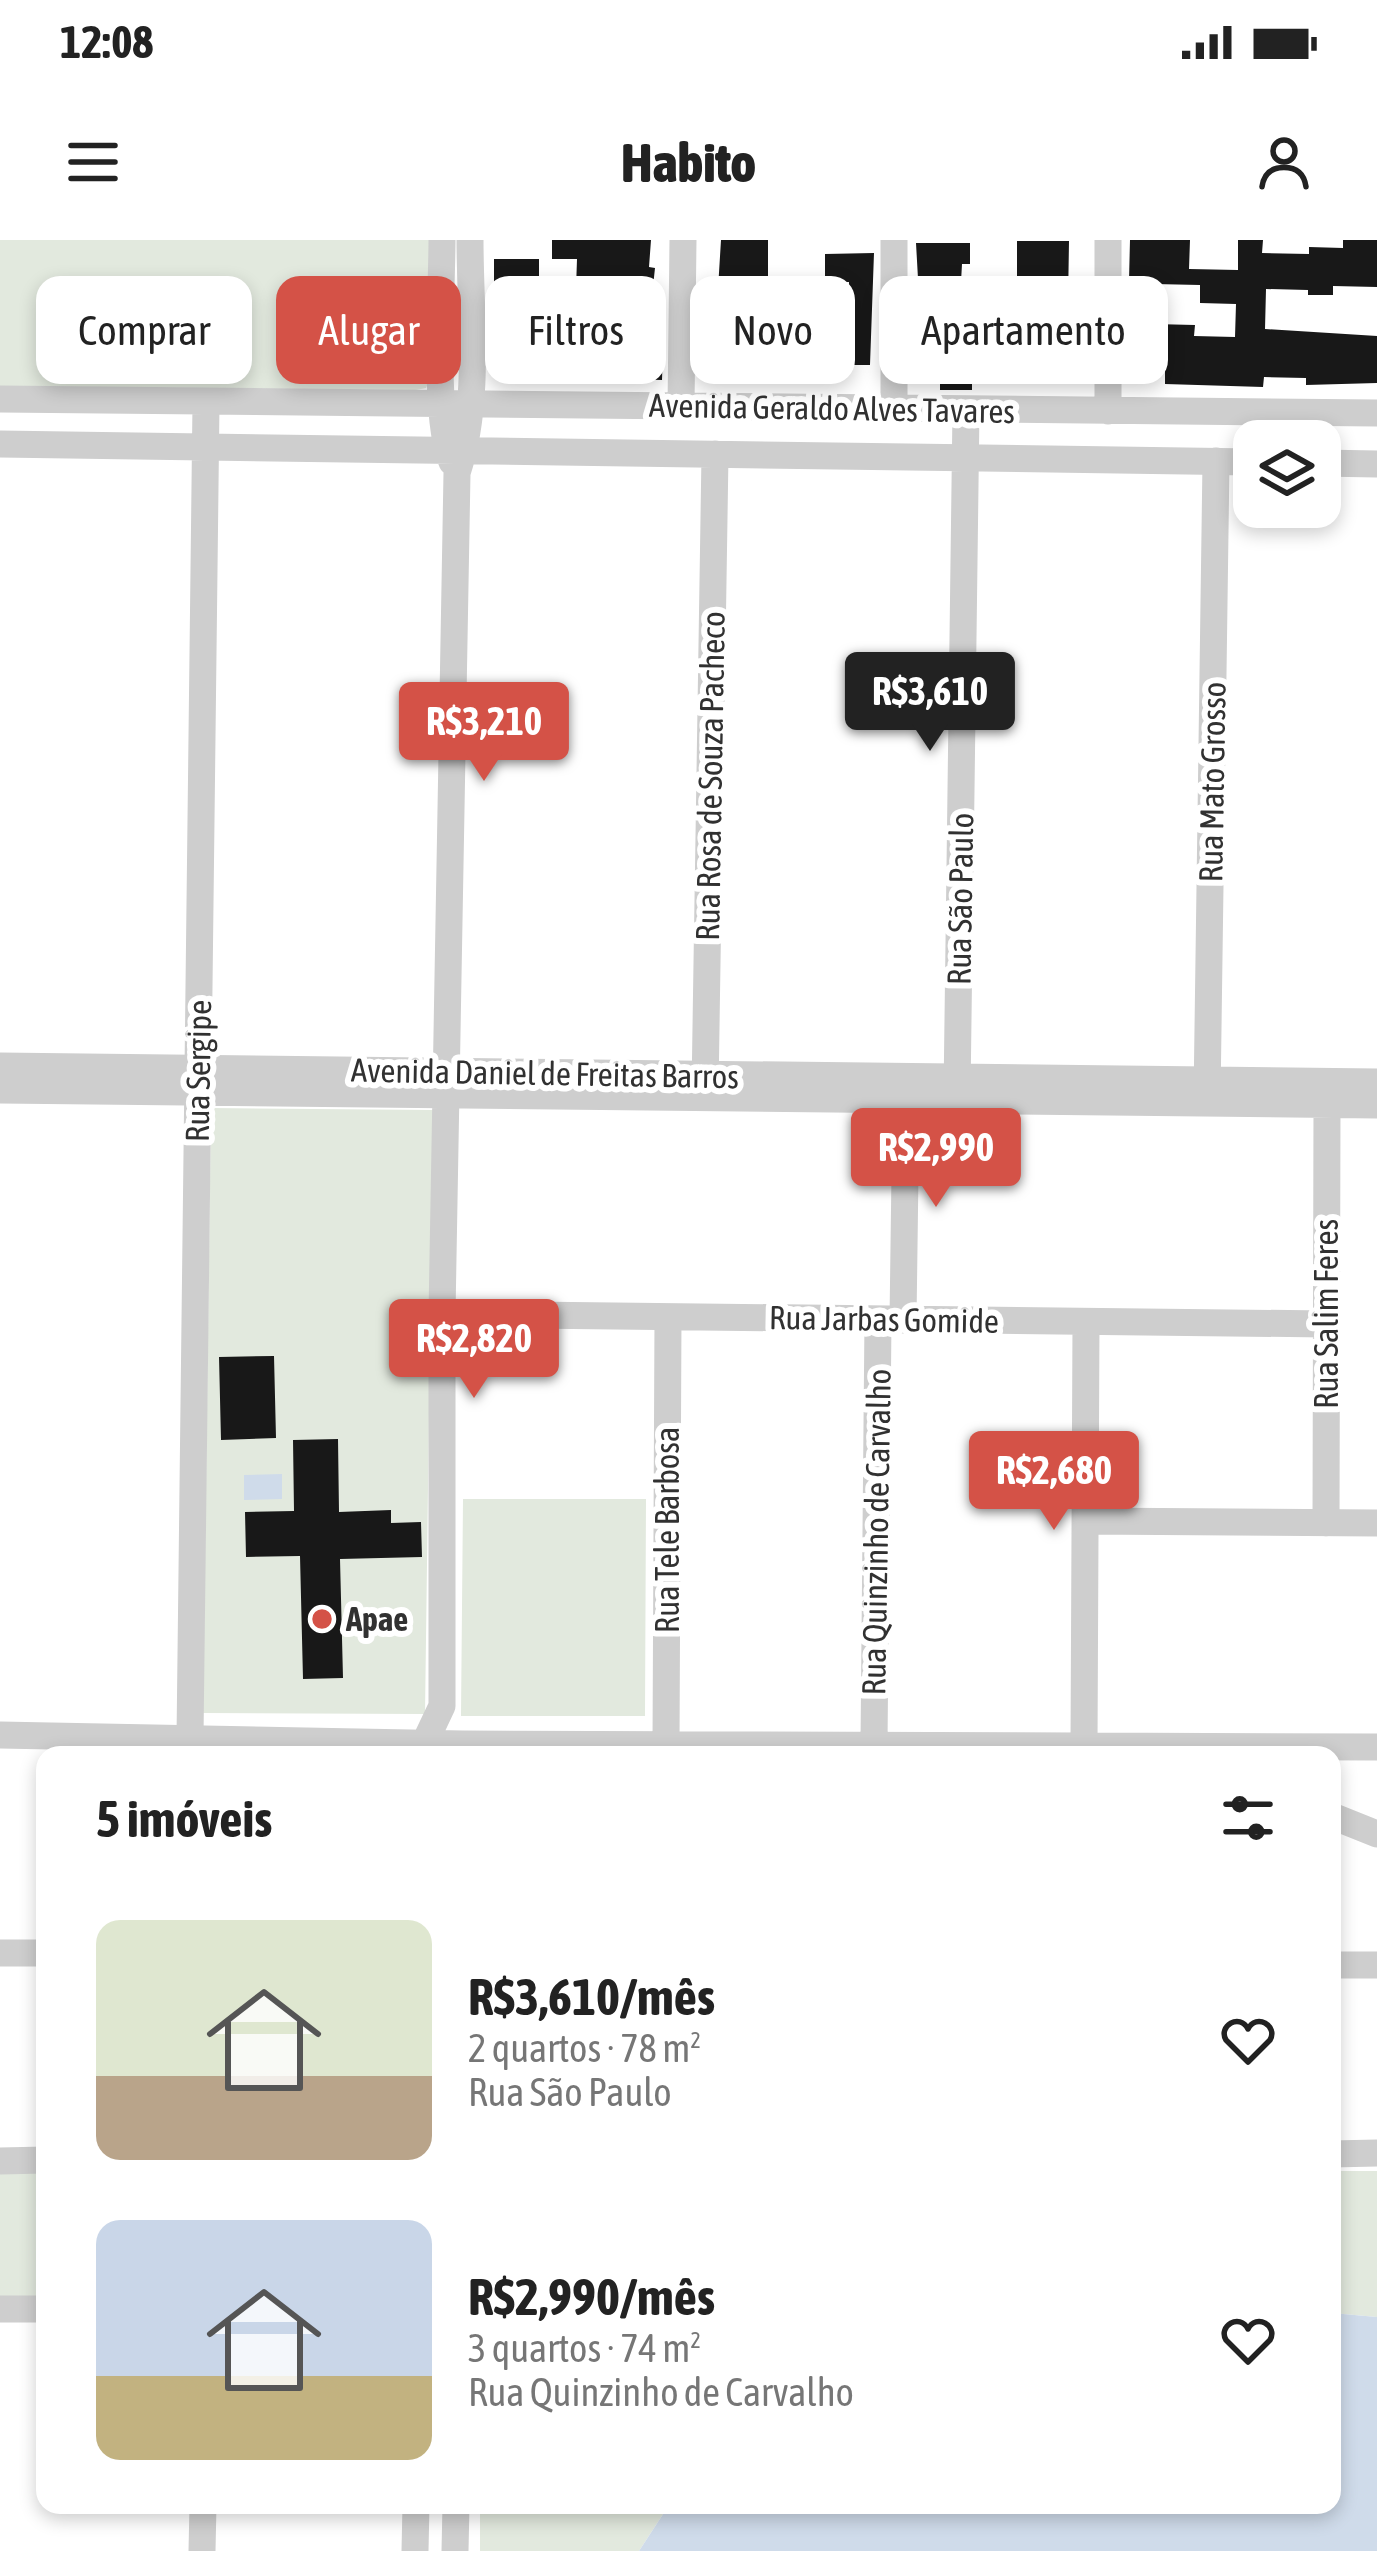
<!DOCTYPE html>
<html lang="pt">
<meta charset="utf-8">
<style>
:root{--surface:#fff;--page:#f6f6f6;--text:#222;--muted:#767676;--accent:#d45247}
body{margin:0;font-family:"Asap Condensed",sans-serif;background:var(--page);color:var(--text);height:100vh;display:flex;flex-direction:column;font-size:45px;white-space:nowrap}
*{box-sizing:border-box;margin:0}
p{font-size:39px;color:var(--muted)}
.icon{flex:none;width:66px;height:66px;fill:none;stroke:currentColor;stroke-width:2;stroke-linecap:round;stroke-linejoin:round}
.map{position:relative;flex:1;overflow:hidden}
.drawer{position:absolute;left:36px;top:1506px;width:1305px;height:768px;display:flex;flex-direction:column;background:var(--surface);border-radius:24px;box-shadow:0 6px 18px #0003}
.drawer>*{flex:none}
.banner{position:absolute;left:36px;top:36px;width:1305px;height:108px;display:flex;gap:24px}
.buttons{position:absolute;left:1233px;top:180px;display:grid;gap:24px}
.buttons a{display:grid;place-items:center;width:108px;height:108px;border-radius:24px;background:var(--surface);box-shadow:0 6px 18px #0003;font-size:60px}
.price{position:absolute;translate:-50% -102px;padding:0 27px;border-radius:12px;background:var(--accent);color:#fff;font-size:39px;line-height:78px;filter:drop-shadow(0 3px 6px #0008)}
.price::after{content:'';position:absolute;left:50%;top:72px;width:36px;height:27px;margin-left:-18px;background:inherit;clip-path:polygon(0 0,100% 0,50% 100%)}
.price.on{background:#222;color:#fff}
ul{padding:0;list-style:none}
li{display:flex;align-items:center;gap:36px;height:300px;padding:0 60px}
li span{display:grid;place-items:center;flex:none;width:336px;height:240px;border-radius:24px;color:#555}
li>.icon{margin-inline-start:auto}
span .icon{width:144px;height:144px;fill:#fffc;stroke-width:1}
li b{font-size:51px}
h2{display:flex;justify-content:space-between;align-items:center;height:144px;padding:0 60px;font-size:51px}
.chip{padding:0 42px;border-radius:24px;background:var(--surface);box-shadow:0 6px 18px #0003;font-size:42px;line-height:108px}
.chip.on{background:var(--accent);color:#fff}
.status{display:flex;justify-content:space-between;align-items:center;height:84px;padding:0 60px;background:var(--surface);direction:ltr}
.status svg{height:33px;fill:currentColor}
header{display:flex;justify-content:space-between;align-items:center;height:156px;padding:0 60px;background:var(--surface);font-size:54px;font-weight:800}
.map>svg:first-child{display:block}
.green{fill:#e2e9de}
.water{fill:#cfdbea}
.building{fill:#181818;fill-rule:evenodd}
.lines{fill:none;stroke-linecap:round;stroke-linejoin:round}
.minor{stroke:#cecece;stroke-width:27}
.poi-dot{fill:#d45247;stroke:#fff;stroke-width:4.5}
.labels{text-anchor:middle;stroke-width:12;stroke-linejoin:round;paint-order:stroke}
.street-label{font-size:33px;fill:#313131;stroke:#fff}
.poi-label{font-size:33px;font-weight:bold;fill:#313131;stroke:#fff;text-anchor:start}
</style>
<div class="status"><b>12:08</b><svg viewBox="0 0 49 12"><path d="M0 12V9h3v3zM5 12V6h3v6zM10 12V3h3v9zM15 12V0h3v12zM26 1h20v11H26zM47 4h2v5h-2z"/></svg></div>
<header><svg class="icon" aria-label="menu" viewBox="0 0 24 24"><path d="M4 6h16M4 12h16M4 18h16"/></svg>Habito<svg class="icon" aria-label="person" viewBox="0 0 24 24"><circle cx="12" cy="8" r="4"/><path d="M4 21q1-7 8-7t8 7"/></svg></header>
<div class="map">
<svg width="1377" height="2311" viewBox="0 0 1377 2311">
<rect width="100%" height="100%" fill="#fff"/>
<!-- green -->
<path class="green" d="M0,0H431L430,139L426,148L416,150L0,146Z
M211,868L433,870L425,1474L203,1473Z
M463,1259H646L645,1476H461Z
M0,1929H45V2056L0,2057Z
M1332,1931H1377V2077L1332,2073Z
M480,2265H669L639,2311H480Z"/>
<!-- water -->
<path class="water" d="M282,1234V1259L244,1260V1235Z
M1332,2073L1377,2077V2311H639L669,2265H1332Z"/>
<!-- building -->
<path class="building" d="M552,0H651L649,27L655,28L650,74L664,75L662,140L627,139V126H560L555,58L585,56L587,89L625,88L626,51L576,49L577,19H552Z
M721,0H768V39L734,40L736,97L704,98L702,50L718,49Z
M1130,0H1190L1189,29L1238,30V0H1263L1262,13L1309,14V7L1343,8V0H1377V47L1333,46V55H1308V50L1266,49L1265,89L1377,96V143L1306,145V138L1264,137L1263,147L1165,144V122H1127ZM1154,44L1200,45V63L1236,64L1235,97L1194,96L1195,85L1153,84Z
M1017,1H1069L1068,63H1017Z
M916,3H970V24H962L958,96H972V102L1021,103V91L1086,92L1085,139H972V150H940V91L921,92Z
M874,13L870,125H847V120L804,121V131L768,132L767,75L803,74L804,99L848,98L849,42H825V14Z
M494,19H539V52H494Z
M274,1116L276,1198L221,1200L219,1117Z
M338,1199L339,1272L391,1270V1283L421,1282L422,1317L340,1319L343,1438L303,1439L300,1316L246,1317L245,1272L294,1271L293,1200Z"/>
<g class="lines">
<!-- minor -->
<path class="minor" d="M442,0C442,52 433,180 452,222
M0,159L1377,173
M681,166L683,0
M894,168V0
M1108,171V0
M0,204L1254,222
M1320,223L1377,224
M0,826L1377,842
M0,850L1377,865
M705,851L715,214
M957,855L966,169
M1207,859L1216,221
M442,1074L1326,1084
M903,1080L906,860
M1085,1281L1377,1283
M1326,1283L1327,864
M0,1495L463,1504L1377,1507
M190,1498L206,163
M666,1504L668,1077
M874,1504L878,1079
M1084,1505L1086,1082
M425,1515V1502L442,1466V1074L457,233C481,161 470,75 470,0
M1332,1576L1377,1594
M0,1713H45
M1332,1725H1377
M1332,1914L1377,1913
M0,1921L45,1920
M0,2069H45
M202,2311L203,2265
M415,2311L416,2265
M455,2311L456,2265"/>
</g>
<!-- markers -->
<circle class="poi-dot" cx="322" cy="1379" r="12"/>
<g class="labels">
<!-- street labels -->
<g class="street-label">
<text transform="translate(832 168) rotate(1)" y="12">Avenida Geraldo Alves Tavares</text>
<text transform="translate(710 536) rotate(-89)" y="12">Rua Rosa de Souza Pacheco</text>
<text transform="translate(1212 542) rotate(-89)" y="12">Rua Mato Grosso</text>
<text transform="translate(960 659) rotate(-89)" y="12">Rua São Paulo</text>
<text transform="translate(198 831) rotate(-89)" y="12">Rua Sergipe</text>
<text transform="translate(545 833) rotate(1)" y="12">Avenida Daniel de Freitas Barros</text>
<text transform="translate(1326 1074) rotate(-90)" y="12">Rua Salim Feres</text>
<text transform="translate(884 1079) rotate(1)" y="12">Rua Jarbas Gomide</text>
<text transform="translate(667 1290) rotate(-90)" y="12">Rua Tele Barbosa</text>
<text transform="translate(876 1292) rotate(-89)" y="12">Rua Quinzinho de Carvalho</text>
</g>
<!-- poi labels -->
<g class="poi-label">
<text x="346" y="1391">Apae</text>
</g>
</g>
</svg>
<div class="buttons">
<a><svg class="icon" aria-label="layers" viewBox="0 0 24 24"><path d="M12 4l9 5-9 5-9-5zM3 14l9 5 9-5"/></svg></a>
</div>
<b class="price on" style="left:930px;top:514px">R$3,610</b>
<b class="price" style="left:484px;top:544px">R$3,210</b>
<b class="price" style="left:936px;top:970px">R$2,990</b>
<b class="price" style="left:474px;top:1161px">R$2,820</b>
<b class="price" style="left:1054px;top:1293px">R$2,680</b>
<div class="banner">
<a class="chip">Comprar</a>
<a class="chip on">Alugar</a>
<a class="chip">Filtros</a>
<a class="chip">Novo</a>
<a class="chip">Apartamento</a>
</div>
<section class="drawer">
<h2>5 imóveis<svg class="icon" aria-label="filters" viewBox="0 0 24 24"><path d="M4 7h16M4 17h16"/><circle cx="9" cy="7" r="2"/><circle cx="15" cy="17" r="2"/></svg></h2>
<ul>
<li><span style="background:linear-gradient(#dfe7d0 65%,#b9a48a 0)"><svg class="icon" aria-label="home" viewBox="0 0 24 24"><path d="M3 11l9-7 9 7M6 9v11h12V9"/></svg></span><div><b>R$3,610/mês</b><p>2 quartos · 78 m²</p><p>Rua São Paulo</p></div><svg class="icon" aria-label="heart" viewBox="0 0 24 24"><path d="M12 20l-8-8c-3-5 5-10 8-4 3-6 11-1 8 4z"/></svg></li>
<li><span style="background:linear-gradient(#c9d6e8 65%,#c2b280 0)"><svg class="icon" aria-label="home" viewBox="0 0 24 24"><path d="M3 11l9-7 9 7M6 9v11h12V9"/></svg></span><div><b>R$2,990/mês</b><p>3 quartos · 74 m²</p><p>Rua Quinzinho de Carvalho</p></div><svg class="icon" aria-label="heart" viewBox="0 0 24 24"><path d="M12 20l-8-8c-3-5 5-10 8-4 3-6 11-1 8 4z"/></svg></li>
</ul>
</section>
</div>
